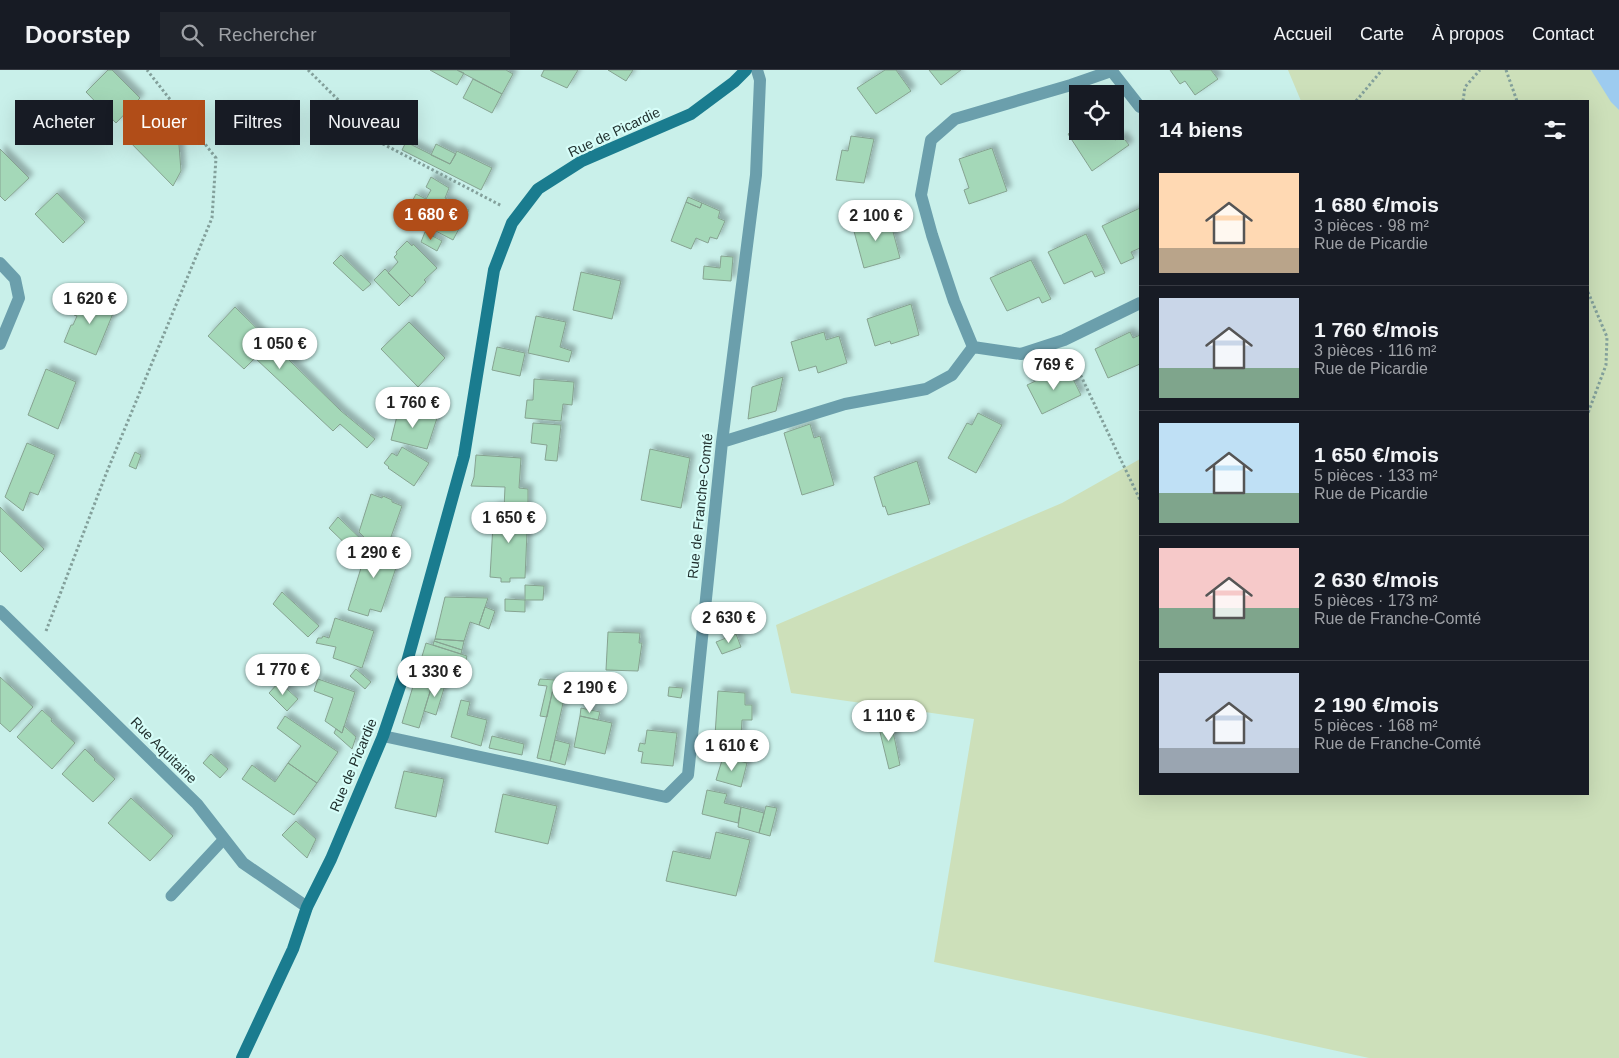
<!DOCTYPE html>
<html lang="fr">
<meta charset="utf-8">
<style>
:root{--surface:#171b24;--page:#20242c;--text:#f1f3f6;--muted:#9ea1a6;--line:#363941;--accent:#b14d18}
body{margin:0;font-family:Arial,sans-serif;background:var(--page);color:var(--text);height:100vh;display:flex;flex-direction:column;font-size:19px;white-space:nowrap}
*{box-sizing:border-box;margin:0}
p{font-size:16px;color:var(--muted)}
.icon{flex:none;width:28px;height:28px;fill:none;stroke:currentColor;stroke-width:2;stroke-linecap:round;stroke-linejoin:round}
.map{position:relative;flex:1;overflow:hidden}
.sheet{position:absolute;left:1139px;top:30px;width:450px;height:695px;display:flex;flex-direction:column;background:var(--surface);border-radius:0px;box-shadow:0 5px 20px #0002}
.sheet>*{flex:none}
.banner{position:absolute;left:15px;top:30px;width:475px;height:45px;display:flex;gap:10px}
.controls{position:absolute;left:1069px;top:15px;display:grid;gap:10px}
.controls a{display:grid;place-items:center;width:55px;height:55px;border-radius:0px;background:var(--surface);box-shadow:0 5px 20px #0002;font-size:25px}
.price{position:absolute;translate:-50% -42px;padding:0 11px;border-radius:18px;background:#fff;color:#222;font-size:16px;line-height:32px;filter:drop-shadow(0 1px 2px #0008)}
.price::after{content:'';position:absolute;left:50%;top:30px;width:15px;height:11px;margin-left:-8px;background:inherit;clip-path:polygon(0 0,100% 0,50% 100%)}
.price.active{background:var(--accent);color:#fff}
ul{padding:0;list-style:none}
li{display:flex;align-items:center;gap:15px;height:125px;padding:0 20px}
li+li{border-top:1px solid var(--line)}
li span{display:grid;place-items:center;flex:none;width:140px;height:100px;border-radius:0px;color:#555}
li>.icon{margin-inline-start:auto}
span .icon{width:60px;height:60px;fill:#fffc;stroke-width:1}
li b{font-size:21px}
h2{display:flex;justify-content:space-between;align-items:center;height:60px;padding:0 20px;font-size:21px}
.tag{padding:0 18px;border-radius:0px;background:var(--surface);box-shadow:0 5px 20px #0002;font-size:18px;line-height:45px}
.tag.active{background:var(--accent);color:#fff}
header{display:flex;align-items:center;gap:30px;box-sizing:border-box;height:70px;padding:0 25px;background:var(--surface);border-bottom:1px solid var(--line)}
header strong{font-size:24px}
nav{display:flex;gap:28px;margin-inline-start:auto;font-size:18px}
.search{width:350px;height:45px;background:var(--page);display:flex;align-items:center;gap:12px;box-sizing:border-box;padding:0 18px;border-radius:0px;color:var(--muted);font-size:19px}
.map>svg:first-child{display:block}
.green{fill:#cde0ba}
.water{fill:#9dcbef}
.building{fill:#a4d8b8;stroke:#86a391;filter:url(#shadow)}
.lines{fill:none;stroke-linecap:round;stroke-linejoin:round}
.path{stroke:#83a09b;stroke-width:3;stroke-dasharray:2.5 2.5;stroke-linecap:butt}
.lane{stroke:#6b9fac;stroke-width:11}
.street{stroke:#6b9fac;stroke-width:12}
.secondary{stroke:#1a7c8f;stroke-width:12}
.labels{text-anchor:middle;stroke-width:4.5;stroke-linejoin:round;paint-order:stroke}
.street-label{font-size:14px;fill:#1e2d2b;stroke:#d6fdf8}
</style>
<header>
<strong>Doorstep</strong>
<div class="search"><svg class="icon" aria-label="search" viewBox="0 0 24 24"><circle cx="10" cy="10" r="6"/><path d="M15 15l6 6"/></svg>Rechercher</div>
<nav><a>Accueil</a><a>Carte</a><a>À propos</a><a>Contact</a></nav>
</header>
<div class="map">
<svg width="1619" height="988" viewBox="0 0 1619 988">
<defs>
<filter id="shadow"><feDropShadow dx="4.5" dy="-4.5" stdDeviation="2.5" flood-color="#0004"/></filter>
</defs>
<rect width="100%" height="100%" fill="#c9f0ea"/>
<!-- green -->
<path class="green" d="M1288,0H1619V988H1369L934,892L974,649L791,623L776,555L1062,433L1140,389V724H1588V31H1301Z"/>
<!-- water -->
<path class="water" d="M1591,0H1619V40L1611,32Z"/>
<!-- building -->
<path class="building" d="M108,0H112L140,28L116,53L86,22Z
M430,0H457L464,3L457,15Z
M457,0H506L513,4L502,24Z
M544,0H578L567,18L541,6Z
M608,0H633L626,11Z
M885,0H896L911,21L876,44L857,18Z
M929,0H961L941,15Z
M1170,0H1211L1218,9L1195,25L1185,11L1180,14Z
M473,9L502,24L492,43L463,28Z
M152,37L178,62L181,101L173,116L124,66Z
M1078,57V61H1109L1115,70L1122,66L1129,75L1092,101L1068,64Z
M851,66L874,69L864,113L836,110L842,80L848,81Z
M406,72L450,94L457,81L492,98L481,120L402,80Z
M436,74L456,84L450,94L431,85Z
M992,78L1007,121L969,134L964,120L969,118L959,89Z
M0,79L29,108L5,131L0,126Z
M431,107L449,118L445,128L469,140L453,170L405,145L416,124L426,129L431,120L426,117Z
M57,123L85,152L63,173L35,144Z
M688,127L702,133L700,138L686,132Z
M686,132L700,138L702,133L720,141L718,148L725,151L717,169L710,167L708,173L696,168L691,179L671,171Z
M1140,138V178L1131,182L1134,188L1121,194L1102,156Z
M883,145L887,159L892,158L900,188L864,198L852,154Z
M425,162L442,171L437,181L421,172Z
M1086,164L1105,203L1095,207L1092,201L1064,214L1048,182Z
M407,171L412,176L413,174L437,198L424,210L426,212L412,227L388,203L398,192L394,187L397,184L396,182Z
M341,185L371,214L363,221L333,193Z
M721,186L733,187L731,211L703,209L704,196L720,198Z
M1031,190L1051,229L1042,233L1039,227L1007,241L990,208Z
M385,199L410,225L399,236L374,210Z
M581,202L621,211L612,249L573,240Z
M82,226L97,232L98,229L116,236L96,285L64,272L71,255H73L77,246L74,245Z
M911,234L919,265L891,274L890,271L875,276L867,249Z
M235,237L341,341L375,369L367,378L340,354L333,361L255,288L244,299L208,266Z
M536,246L566,252L560,277L572,281L569,292L528,283Z
M409,252L445,288L418,317L381,279Z
M824,262L826,270L839,266L847,293L818,303L816,296L799,301L791,272Z
M1130,262L1133,268L1140,265V294L1108,308L1095,279Z
M497,277L525,283L520,306L492,300Z
M46,299L76,312L58,359L28,345Z
M1069,301L1081,325L1042,344L1027,315L1055,302L1057,307Z
M783,307L776,341L748,349L752,317Z
M534,309L574,312L572,335L563,334L561,351L525,348L527,330H533Z
M399,338L437,348L427,379L391,370Z
M978,343L1002,355L976,403L948,388L967,353L972,355Z
M533,353L561,355L557,391L545,390L547,375L531,373Z
M810,354L814,368L820,366L834,415L802,425L784,363Z
M27,373L55,385L38,425L30,422L23,441L5,427Z
M402,377L429,393L414,416L388,398L389,397L384,393L392,383L397,386Z
M650,379L690,388L681,438L641,430Z
M135,382L141,385L136,399L129,396Z
M476,385L521,388L519,418L528,419V439L504,438L505,417L471,416L474,407Z
M917,391L930,434L888,445L885,436L883,437L874,407Z
M371,424L382,428L383,426L392,430V432L402,436L387,478L369,472L359,462Z
M0,437L44,479L21,502L0,481Z
M494,437L528,439L525,508H510V512H501V508L490,507Z
M338,447L366,474L356,484L329,458Z
M369,472L401,483L381,542L370,539L368,546L348,540Z
M525,515L544,516L543,530H525Z
M282,522L319,556L308,567L273,534Z
M445,527L488,528L479,555L470,552L464,571L435,569Z
M505,529L525,530V542L505,541Z
M485,537L495,541L489,559L479,555Z
M335,548L374,561L362,598L333,588L336,577L316,573L318,568H322L323,566L329,568Z
M608,562L640,563L639,573H642L638,601L606,600Z
M736,564L741,577L722,584L716,572Z
M435,569L464,571L462,580L434,571Z
M434,571L462,580L461,584L433,575Z
M426,573L467,586L466,590H462L453,617L433,612L419,658L402,653Z
M356,599L371,612L365,619L350,606Z
M0,607L33,637L10,662L0,653Z
M318,609L355,622L342,663L325,651L333,628L314,621Z
M540,609L555,610L547,647L540,646L547,616L538,615Z
M555,610L568,611L550,691L537,688Z
M279,612L298,629L287,641L269,623Z
M433,612L445,615L436,645L424,641Z
M669,617L683,618L681,628L668,626Z
M718,621L745,623V635H752V650H742L741,666L715,665Z
M461,630L470,632L467,645L487,650L481,676L451,667Z
M581,638L600,642L598,650L580,646Z
M42,640L52,649L51,651L75,673L52,699L17,667Z
M285,646L338,682L317,713L288,693L301,676L277,658Z
M580,646L612,653L605,684L574,677Z
M890,647L900,695L889,699L877,650Z
M344,656L356,667L352,679L334,663L336,659L342,663Z
M647,660L677,663L673,696L641,693L643,682L638,681L640,673L645,674Z
M492,666L524,674L522,685L489,678Z
M555,670L570,674L565,695L550,691Z
M85,679L95,689L94,690L115,709L93,732L62,704Z
M211,684L228,699L220,708L203,693Z
M723,687L747,693L741,717L716,710Z
M288,693L317,713L294,745L242,709L252,695L275,712Z
M404,701L444,709L436,747L395,738Z
M707,720L727,724L724,733L741,737L738,753L702,744Z
M503,724L557,736L548,774L495,762Z
M131,728L173,766L150,791L108,753Z
M766,736L777,738L770,766L759,763Z
M741,737L764,743L759,763L738,757Z
M296,751L316,769L307,788L282,765Z
M716,762L750,770L736,826L666,811L673,781L710,789Z"/>
<g class="lines">
<!-- path -->
<path class="path" d="M308,0L383,74L502,136
M1506,0L1517,31
M1356,31L1382,0
M1463,31L1465,17L1480,0
M1588,222L1607,267L1606,295L1588,343
M1072,287L1140,430
M46,561L106,404L212,148L216,88L147,0"/>
<!-- lane -->
<path class="lane" d="M171,826L224,769"/>
<!-- street -->
<path class="street" d="M1111,0L1140,37
M0,193L15,209L19,228L0,274
M973,277L1021,284L1064,270L1140,233
M722,372L845,334L926,319L952,305L973,277L954,231L932,165L921,125L931,70L955,49L1071,15L1111,1
M0,541L197,734L243,793L307,837
M383,666L666,727L688,705L722,372L756,105L760,10L757,0"/>
<!-- secondary -->
<path class="secondary" d="M242,988L293,879L307,837L331,789L383,666L402,610L464,386L494,200L512,153L538,119L582,91L691,44L734,12L746,0"/>
</g>
<g class="labels">
<!-- street labels -->
<g class="street-label">
<text transform="translate(614 62) rotate(-25)" y="5">Rue de Picardie</text>
<text transform="translate(700 436) rotate(-84)" y="5">Rue de Franche-Comté</text>
<text transform="translate(164 680) rotate(45)" y="5">Rue Aquitaine</text>
<text transform="translate(353 695) rotate(-67)" y="5">Rue de Picardie</text>
</g>
</g>
</svg>
<div class="controls">
<a><svg class="icon" aria-label="locate" viewBox="0 0 24 24"><circle cx="12" cy="12" r="6"/><path d="M12 2v4M12 18v4M2 12h4M18 12h4"/></svg></a>
</div>
<b class="price active" style="left:431px;top:171px">1 680 €</b>
<b class="price" style="left:876px;top:172px">2 100 €</b>
<b class="price" style="left:90px;top:255px">1 620 €</b>
<b class="price" style="left:280px;top:300px">1 050 €</b>
<b class="price" style="left:1054px;top:321px">769 €</b>
<b class="price" style="left:413px;top:359px">1 760 €</b>
<b class="price" style="left:509px;top:474px">1 650 €</b>
<b class="price" style="left:374px;top:509px">1 290 €</b>
<b class="price" style="left:729px;top:574px">2 630 €</b>
<b class="price" style="left:283px;top:626px">1 770 €</b>
<b class="price" style="left:435px;top:628px">1 330 €</b>
<b class="price" style="left:590px;top:644px">2 190 €</b>
<b class="price" style="left:889px;top:672px">1 110 €</b>
<b class="price" style="left:732px;top:702px">1 610 €</b>
<div class="banner">
<a class="tag">Acheter</a>
<a class="tag active">Louer</a>
<a class="tag">Filtres</a>
<a class="tag">Nouveau</a>
</div>
<section class="sheet">
<h2>14 biens<svg class="icon" aria-label="filters" viewBox="0 0 24 24"><path d="M4 7h16M4 17h16"/><circle cx="9" cy="7" r="2"/><circle cx="15" cy="17" r="2"/></svg></h2>
<ul>
<li><span style="background:linear-gradient(#ffd9b3 75%,#b9a48a 0)"><svg class="icon" aria-label="home" viewBox="0 0 24 24"><path d="M3 11l9-7 9 7M6 9v11h12V9"/></svg></span><div><b>1 680 €/mois</b><p>3 pièces · 98 m²</p><p>Rue de Picardie</p></div></li>
<li><span style="background:linear-gradient(#c9d6e8 70%,#7fa58c 0)"><svg class="icon" aria-label="home" viewBox="0 0 24 24"><path d="M3 11l9-7 9 7M6 9v11h12V9"/></svg></span><div><b>1 760 €/mois</b><p>3 pièces · 116 m²</p><p>Rue de Picardie</p></div></li>
<li><span style="background:linear-gradient(#bfe0f5 70%,#7fa58c 0)"><svg class="icon" aria-label="home" viewBox="0 0 24 24"><path d="M3 11l9-7 9 7M6 9v11h12V9"/></svg></span><div><b>1 650 €/mois</b><p>5 pièces · 133 m²</p><p>Rue de Picardie</p></div></li>
<li><span style="background:linear-gradient(#f6c9c9 60%,#7fa58c 0)"><svg class="icon" aria-label="home" viewBox="0 0 24 24"><path d="M3 11l9-7 9 7M6 9v11h12V9"/></svg></span><div><b>2 630 €/mois</b><p>5 pièces · 173 m²</p><p>Rue de Franche-Comté</p></div></li>
<li><span style="background:linear-gradient(#c9d6e8 75%,#9aa5b1 0)"><svg class="icon" aria-label="home" viewBox="0 0 24 24"><path d="M3 11l9-7 9 7M6 9v11h12V9"/></svg></span><div><b>2 190 €/mois</b><p>5 pièces · 168 m²</p><p>Rue de Franche-Comté</p></div></li>
</ul>
</section>
</div>
